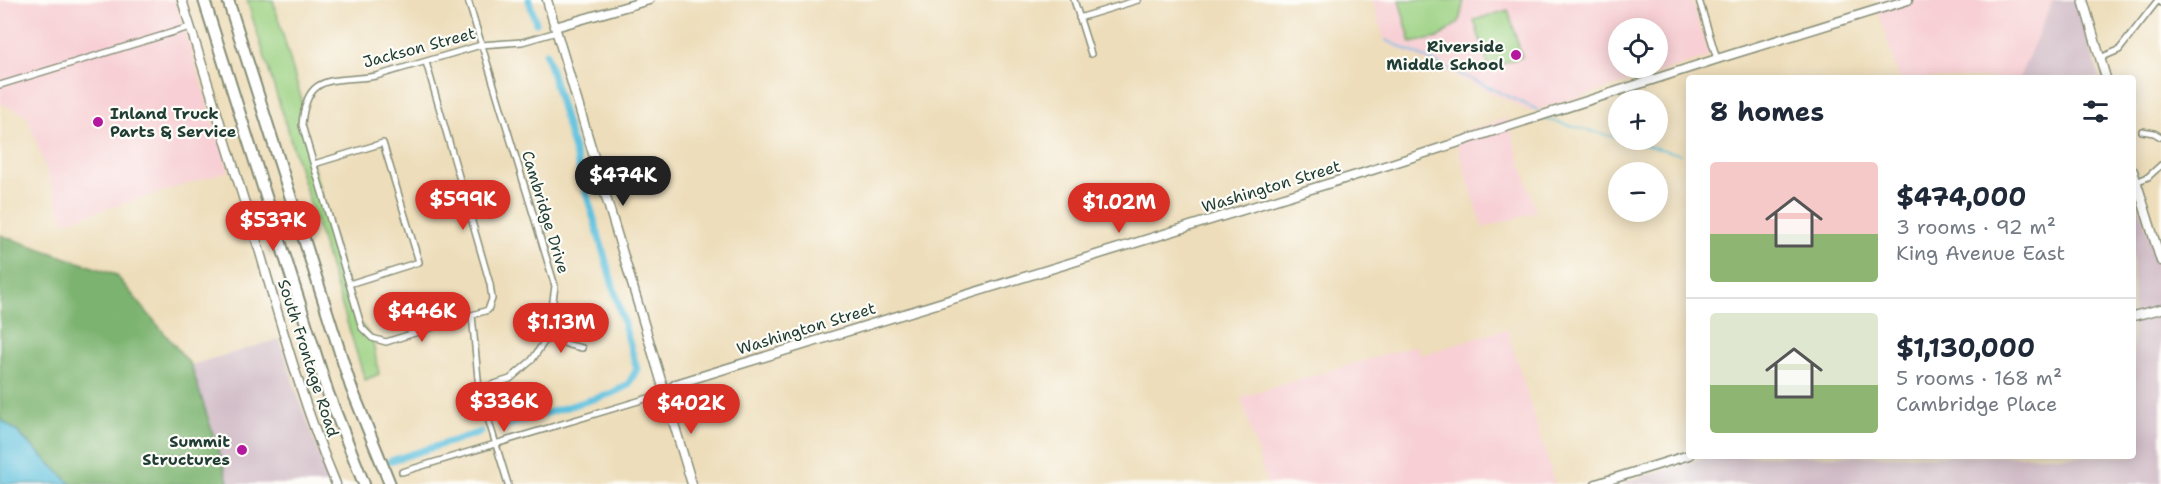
<!DOCTYPE html>
<meta charset="utf-8">
<style>
:root{--surface:#fff;--page:#f6f6f7;--text:#1f2937;--muted:#747a83;--line:#e0e1e3;--accent:#d93025}
body{margin:0;font-family:"Shantell Sans",sans-serif;background:var(--page);color:var(--text);height:100vh;display:flex;flex-direction:column;font-size:22px;white-space:nowrap}
*{box-sizing:border-box;margin:0}
p{font-size:20px;color:var(--muted)}
.icon{flex:none;width:33px;height:33px;fill:none;stroke:currentColor;stroke-width:2;stroke-linecap:round;stroke-linejoin:round}
.map{position:relative;flex:1;overflow:hidden}
.sheet{position:absolute;left:1686px;top:75px;width:450px;height:384px;display:flex;flex-direction:column;background:var(--surface);border-radius:6px;box-shadow:0 3px 15px #0003}
.sheet>*{flex:none}
.fabs{position:absolute;left:1608px;top:18px;display:grid;gap:12px}
.fabs a{display:grid;place-items:center;width:60px;height:60px;border-radius:50%;background:var(--surface);box-shadow:0 3px 15px #0003;font-size:30px}
.price{position:absolute;translate:-50% -51px;padding:0 14px;border-radius:21px;background:var(--accent);color:#fff;font-size:20px;line-height:39px;filter:drop-shadow(0 2px 3px #0008)}
.price::after{content:'';position:absolute;left:50%;top:36px;width:18px;height:14px;margin-left:-9px;background:inherit;clip-path:polygon(0 0,100% 0,50% 100%)}
.price.selected{background:#222;color:#fff}
ul{padding:0;list-style:none}
li{display:flex;align-items:center;gap:18px;height:150px;padding:0 24px}
li+li{border-top:2px solid var(--line)}
li span{display:grid;place-items:center;flex:none;width:168px;height:120px;border-radius:6px;color:#555}
li>.icon{margin-inline-start:auto}
span .icon{width:72px;height:72px;fill:#fffc;stroke-width:1}
li b{font-size:26px}
h2{display:flex;justify-content:space-between;align-items:center;height:72px;padding:0 24px;font-size:26px}
.map>svg:first-child{display:block}
.built{fill:#f7cfd4;fill-rule:evenodd}
.industrial{fill:#d2bdc8}
.green{fill:#9bd182;stroke:#5d875b;stroke-width:1.5}
.forest{fill:#7cb370;stroke:#4e7852;stroke-width:1.5}
.water{fill:#5fc1de;stroke:#3f7f89;stroke-width:1.5}
.lines{fill:none;stroke-linecap:round;stroke-linejoin:round}
.stream{stroke:#5fc1de;stroke-width:1.5}
.canal{stroke:#5fc1de;stroke-width:7}
.street-casing{stroke:#868d77;stroke-width:8}
.secondary-casing{stroke:#868d77;stroke-width:11}
.highway-casing{stroke:#868d77;stroke-width:14}
.street{stroke:#fff;stroke-width:5}
.secondary{stroke:#fff;stroke-width:8}
.highway{stroke:#fff;stroke-width:10}
.poi-dot{fill:#b5179e;stroke:#fdfcf7;stroke-width:2}
.labels{text-anchor:middle;stroke-width:4.5;stroke-linejoin:round;paint-order:stroke}
.poi-label{font-size:16px;font-weight:bold;fill:#1f3d34;stroke:#fdfcf7;text-anchor:end}
.street-label{font-size:16px;fill:#1f3d34;stroke:#fdfcf7}
</style>
<div class="map">
<svg width="2161" height="484" viewBox="0 0 2161 484">
<rect width="100%" height="100%" fill="#fdfcf7"/>
<filter id="ink" filterUnits="userSpaceOnUse"><feTurbulence type="fractalNoise" baseFrequency=".0167" numOctaves="2"/><feDisplacementMap in="SourceGraphic" scale="12" xChannelSelector="R" yChannelSelector="G"/><feConvolveMatrix kernelMatrix="1 2 1 2 8 2 1 2 1" color-interpolation-filters="sRGB"/></filter>
<filter id="wash" filterUnits="userSpaceOnUse"><feTurbulence type="fractalNoise" baseFrequency=".008" numOctaves="4" result="noise"/><feDisplacementMap in="SourceGraphic" scale="24" xChannelSelector="R" yChannelSelector="G"/><feGaussianBlur stdDeviation="1.35" result="paint"/><feColorMatrix in="noise" values="0 0 0 0 0 0 0 0 0 0 0 0 0 0 0 0 0 1.4 0 .05"/><feComposite in="paint" operator="in"/></filter>
<g filter="url(#wash)">
<rect width="100%" height="100%" fill="#edddba"/>
<!-- built -->
<path class="built" d="M0,0H175L229,171L64,222L27,115L0,103Z
M1372,0H1692L1709,57L1531,112L1385,42ZM1618,28H1658V68H1618Z
M1886,0H2053L2019,78H1899L1876,3Z
M1507,118L1536,212L1483,228L1454,135Z
M1507,329L1555,484H1267L1241,397L1417,345L1421,355Z"/>
<!-- industrial -->
<path class="industrial" d="M2053,0H2075L2100,78H2019Z
M2133,185L2161,276V484H1618L1708,456H2133Z
M280,339L298,396L330,484H229L191,365Z"/>
<!-- green -->
<path class="green" d="M247,0H273L301,98L303,109L302,125L355,317L372,338L379,374L365,380Z
M1399,0H1464L1459,22L1438,38L1411,43Z
M1508,10L1522,57L1489,68L1474,20Z"/>
<!-- forest -->
<path class="forest" d="M0,235L116,275L191,365L229,484H71L17,431L0,419Z"/>
<!-- water -->
<path class="water" d="M0,419L16,431L71,484H0Z"/>
<g class="lines">
<!-- stream -->
<path class="stream" d="M1386,40L1536,109L1538,111
M1544,119L1618,138
M1624,140L1680,154"/>
<!-- canal -->
<path class="canal" d="M529,0L536,23
M505,426L610,394L628,385L637,369L546,53
M390,461L481,432"/>
</g>
</g>
<g filter="url(#ink)">
<g class="lines">
<defs>
<path id="street" d="M468,0L555,286L548,336L532,360L510,379L479,389
M1074,0L1091,54
M1699,0L1717,59
M1079,18L1138,0
M2100,58L2119,50L2158,0L2161,3
M426,62L490,284L492,299L488,310L472,315L479,389L508,484
M0,85L190,27
M2142,131L2154,133L2161,137
M314,164L383,143L419,262L349,284
M2136,182L2148,177L2161,165
M472,315L386,342L372,338L362,328L302,125C306,70 335,83 376,76L481,45L522,42L557,32
M548,336L569,345L582,348
M402,472L665,393"/>
<path id="secondary" d="M182,0C208,83 234,166 259,249C282,328 304,408 336,484
M547,0L692,484
M2083,0L2106,78
M555,27L649,0
M2133,171L2161,261
M2133,316L2161,309
M665,393L676,384L1363,173L1717,59L1908,0
M1596,484L1689,455"/>
<path id="highway" d="M204,0L328,393L364,484
M228,0L351,387L390,484"/>
</defs>
<!-- street casing -->
<use href="#street" class="street-casing"/>
<!-- secondary casing -->
<use href="#secondary" class="secondary-casing"/>
<!-- highway casing -->
<use href="#highway" class="highway-casing"/>
<!-- street -->
<use href="#street" class="street"/>
<!-- secondary -->
<use href="#secondary" class="secondary"/>
<!-- highway -->
<use href="#highway" class="highway"/>
</g>
</g>
<!-- markers -->
<g class="poi-dot">
<circle cx="1516" cy="55" r="6"/>
<circle cx="98" cy="122" r="6"/>
<circle cx="242" cy="450" r="6"/>
</g>
<g class="labels">
<!-- poi labels -->
<g class="poi-label">
<text x="1504" y="52">Riverside<tspan x="1504" dy="18">Middle School</tspan></text>
<text x="110" y="119" text-anchor="start">Inland Truck<tspan x="110" dy="18">Parts &amp; Service</tspan></text>
<text x="230" y="447">Summit<tspan x="230" dy="18">Structures</tspan></text>
</g>
<!-- street labels -->
<g class="street-label">
<text transform="translate(419 47) rotate(-15)" y="6">Jackson Street</text>
<text transform="translate(1271 186) rotate(-17)" y="6">Washington Street</text>
<text transform="translate(546 212) rotate(73)" y="6">Cambridge Drive</text>
<text transform="translate(806 328) rotate(-17)" y="6">Washington Street</text>
<text transform="translate(309 358) rotate(72)" y="6">South Frontage Road</text>
</g>
</g>
</svg>
<div class="fabs">
<a><svg class="icon" aria-label="locate" viewBox="0 0 24 24"><circle cx="12" cy="12" r="6"/><path d="M12 2v4M12 18v4M2 12h4M18 12h4"/></svg></a>
<a>+</a>
<a>−</a>
</div>
<b class="price selected" style="left:623px;top:207px">$474K</b>
<b class="price" style="left:463px;top:231px">$599K</b>
<b class="price" style="left:1119px;top:234px">$1.02M</b>
<b class="price" style="left:273px;top:252px">$537K</b>
<b class="price" style="left:422px;top:343px">$446K</b>
<b class="price" style="left:561px;top:354px">$1.13M</b>
<b class="price" style="left:504px;top:433px">$336K</b>
<b class="price" style="left:691px;top:435px">$402K</b>
<section class="sheet">
<h2>8 homes<svg class="icon" aria-label="filters" viewBox="0 0 24 24"><path d="M4 7h16M4 17h16"/><circle cx="9" cy="7" r="2"/><circle cx="15" cy="17" r="2"/></svg></h2>
<ul>
<li><span style="background:linear-gradient(#f6c9c9 60%,#8fb573 0)"><svg class="icon" aria-label="home" viewBox="0 0 24 24"><path d="M3 11l9-7 9 7M6 9v11h12V9"/></svg></span><div><b>$474,000</b><p>3 rooms · 92 m²</p><p>King Avenue East</p></div></li>
<li><span style="background:linear-gradient(#dfe7d0 60%,#8fb573 0)"><svg class="icon" aria-label="home" viewBox="0 0 24 24"><path d="M3 11l9-7 9 7M6 9v11h12V9"/></svg></span><div><b>$1,130,000</b><p>5 rooms · 168 m²</p><p>Cambridge Place</p></div></li>
</ul>
</section>
</div>
